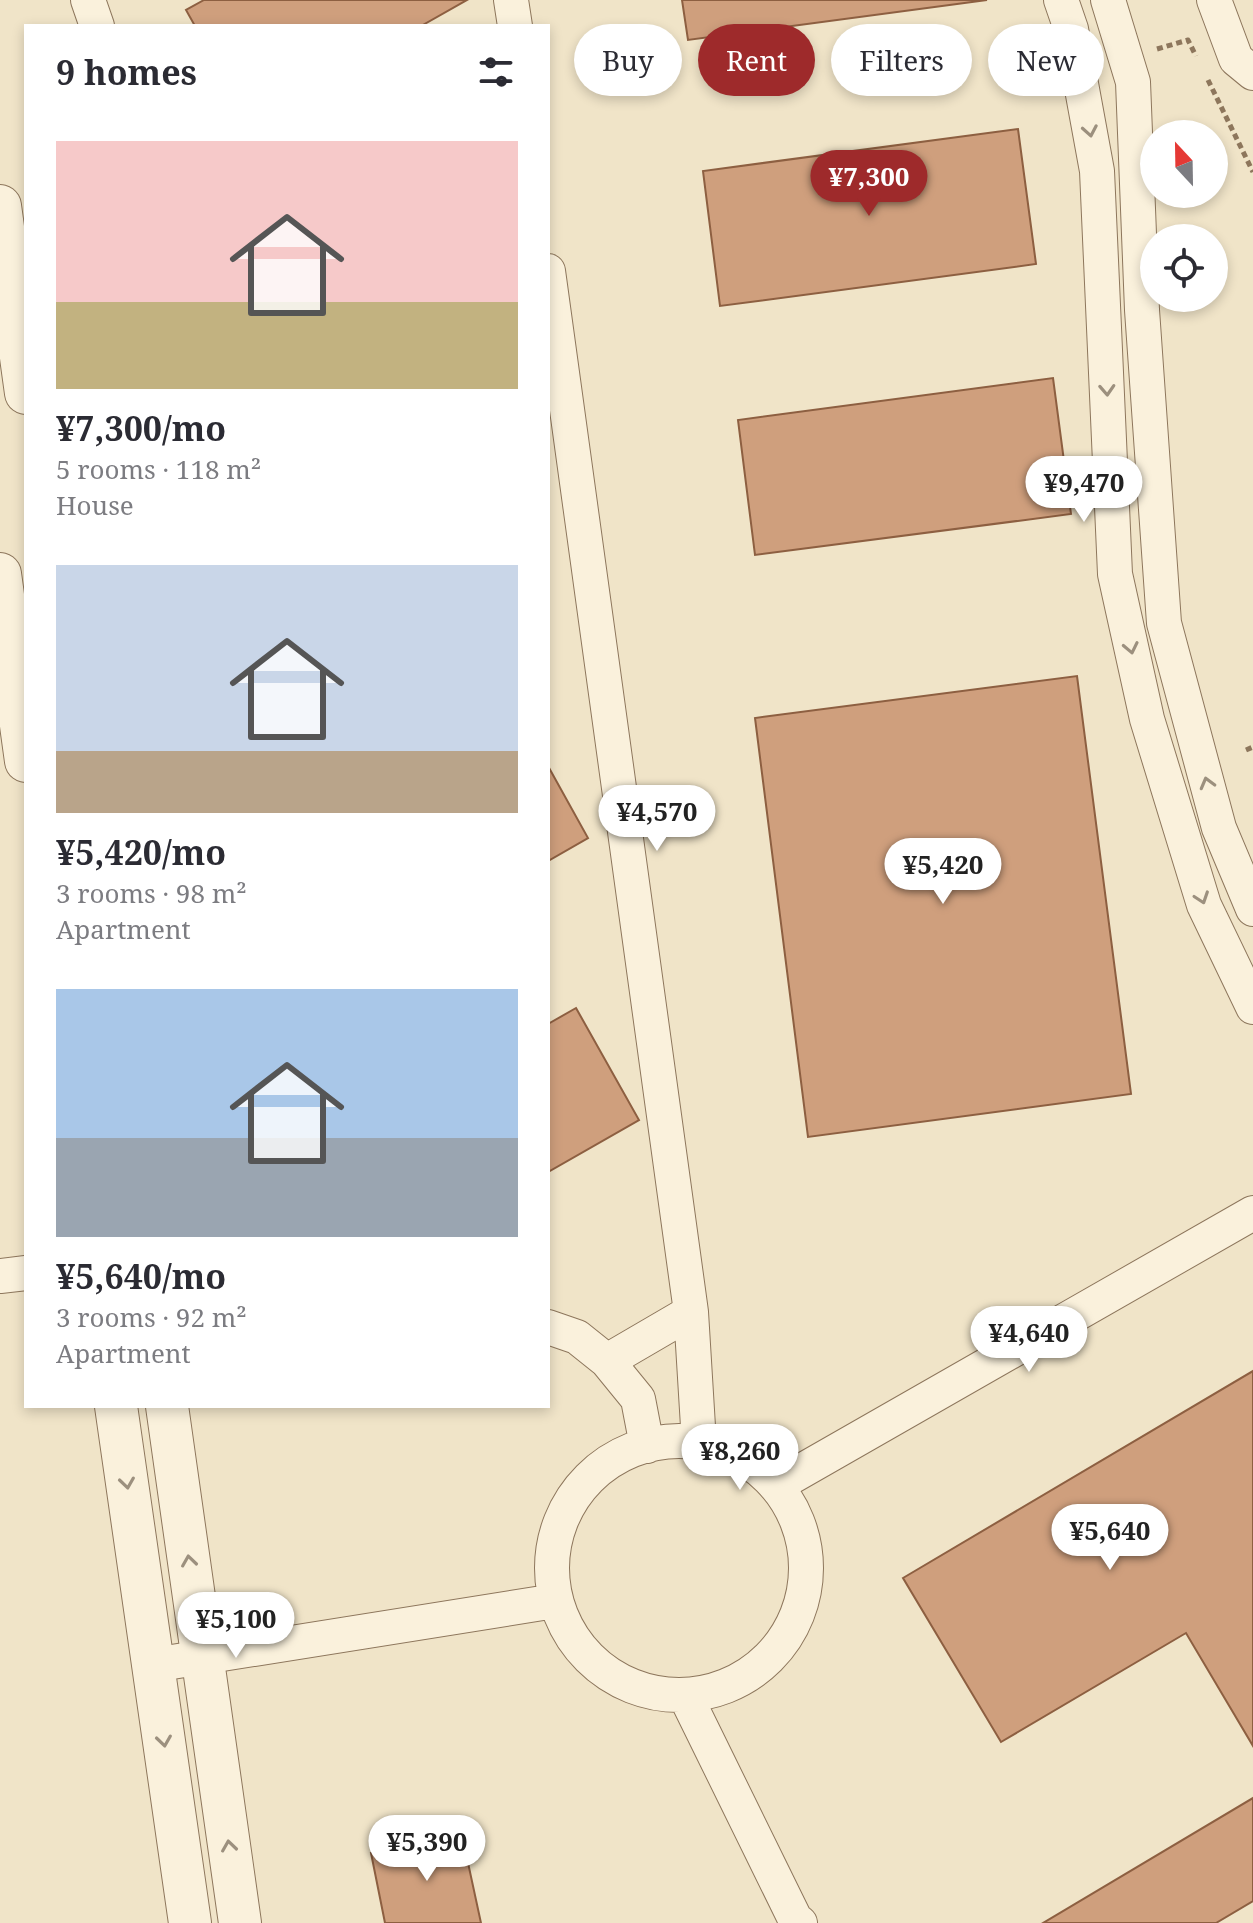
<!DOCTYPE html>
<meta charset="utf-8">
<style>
:root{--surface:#fff;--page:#f2f2f3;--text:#2b2b33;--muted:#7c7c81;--accent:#9e2a2b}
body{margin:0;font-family:"Noto Serif",serif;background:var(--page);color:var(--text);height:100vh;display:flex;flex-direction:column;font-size:30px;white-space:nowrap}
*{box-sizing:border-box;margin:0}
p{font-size:26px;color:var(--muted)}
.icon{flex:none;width:44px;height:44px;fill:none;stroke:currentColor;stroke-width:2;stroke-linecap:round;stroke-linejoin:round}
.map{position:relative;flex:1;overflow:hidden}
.details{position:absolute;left:24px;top:24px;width:526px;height:1384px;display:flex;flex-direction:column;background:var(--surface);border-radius:0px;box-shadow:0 4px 12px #0003}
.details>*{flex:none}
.hud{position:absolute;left:574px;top:24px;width:558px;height:72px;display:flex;gap:16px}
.needle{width:52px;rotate:338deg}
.buttons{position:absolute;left:1140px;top:120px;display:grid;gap:16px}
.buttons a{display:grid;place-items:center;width:88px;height:88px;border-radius:50%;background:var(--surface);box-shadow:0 4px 12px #0003;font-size:40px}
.price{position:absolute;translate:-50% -68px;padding:0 18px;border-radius:28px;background:#fff;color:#222;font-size:26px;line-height:52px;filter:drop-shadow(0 2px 4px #0008)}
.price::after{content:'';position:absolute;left:50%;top:48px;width:24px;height:18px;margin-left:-12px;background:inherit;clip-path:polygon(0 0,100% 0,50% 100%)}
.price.current{background:var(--accent);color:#fff}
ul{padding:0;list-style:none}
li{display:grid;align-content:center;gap:16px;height:424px;padding:0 32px}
li span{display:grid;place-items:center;height:248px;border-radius:0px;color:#555}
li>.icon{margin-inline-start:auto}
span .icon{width:144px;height:144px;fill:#fffc;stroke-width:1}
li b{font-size:34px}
h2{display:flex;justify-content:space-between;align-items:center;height:96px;padding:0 32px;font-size:34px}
.tag{padding:0 28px;border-radius:36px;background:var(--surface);box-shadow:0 4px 12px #0003;font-size:28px;line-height:72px}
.tag.current{background:var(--accent);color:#fff}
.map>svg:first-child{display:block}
.building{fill:#cf9f7d;stroke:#8d5f41;stroke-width:2}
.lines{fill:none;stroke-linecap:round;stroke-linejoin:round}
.minor-casing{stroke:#8d765c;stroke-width:36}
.tertiary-casing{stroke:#8d765c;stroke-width:44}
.path{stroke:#8d765c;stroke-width:5;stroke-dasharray:6 4;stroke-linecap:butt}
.minor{stroke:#faf1dc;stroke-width:34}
.tertiary{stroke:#faf1dc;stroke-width:42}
.oneway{stroke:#9c907e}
</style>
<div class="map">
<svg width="1253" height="1923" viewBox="0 0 1253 1923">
<rect width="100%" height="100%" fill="#f0e4c8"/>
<!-- building -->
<path class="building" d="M204,0H467L421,26H195L186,10Z
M682,0H987L688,40Z
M1018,129L1036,264L720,306L703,171Z
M1053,378L1071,514L755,555L738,420Z
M1077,676L1131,1094L808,1137L755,718Z
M548,766L588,838L548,861Z
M576,1008L639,1120L548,1172V1024Z
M1253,1371V1746L1186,1633L1001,1742L903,1578Z
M1253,1798V1901L1216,1923H1043Z
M462,1835L481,1923H385L371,1853Z"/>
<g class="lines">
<defs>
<path id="minor" d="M88,0L97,26
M511,0L515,26
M1061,0L1071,29L1097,171L1115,574L1147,719L1204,905L1253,1007
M1108,0L1133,82L1142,310L1164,623L1219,828L1253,909
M1214,0L1236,59L1253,73
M548,271L691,1312L699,1443
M0,1276L26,1273
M548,1327L577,1337L607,1361L638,1399L647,1446
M607,1361L691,1312
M552 1568a127 127 0 1 1 254 0a127 127 0 1 1-254 0Z
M777,1485L1253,1213
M153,1665L555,1601
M686,1697L795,1919L800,1923"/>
<path id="tertiary" d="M0,206L26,393
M0,574L26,761
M116,1406L190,1923
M167,1406L240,1923"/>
</defs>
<!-- minor casing -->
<use href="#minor" class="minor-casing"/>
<!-- tertiary casing -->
<use href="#tertiary" class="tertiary-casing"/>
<!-- path -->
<path class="path" d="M1157,49L1188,40L1196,56
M1208,80L1253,172
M1246,750L1253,747"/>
<!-- minor -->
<use href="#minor" class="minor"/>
<!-- tertiary -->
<use href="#tertiary" class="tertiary"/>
</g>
<!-- one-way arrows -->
<defs><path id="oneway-chevron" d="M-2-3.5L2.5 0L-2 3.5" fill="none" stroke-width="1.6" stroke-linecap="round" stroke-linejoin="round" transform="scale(2)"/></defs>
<g class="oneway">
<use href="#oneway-chevron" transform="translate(1090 131) rotate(80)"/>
<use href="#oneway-chevron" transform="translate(1107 390) rotate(87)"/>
<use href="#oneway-chevron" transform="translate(1131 648) rotate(78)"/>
<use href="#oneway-chevron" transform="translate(1207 783) rotate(-105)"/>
<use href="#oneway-chevron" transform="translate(1202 898) rotate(71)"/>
<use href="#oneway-chevron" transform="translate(127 1483) rotate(82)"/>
<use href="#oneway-chevron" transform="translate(189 1561) rotate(-98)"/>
<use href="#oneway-chevron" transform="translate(164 1741) rotate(82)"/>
<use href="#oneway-chevron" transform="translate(229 1846) rotate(-98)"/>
</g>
</svg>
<div class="buttons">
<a><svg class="needle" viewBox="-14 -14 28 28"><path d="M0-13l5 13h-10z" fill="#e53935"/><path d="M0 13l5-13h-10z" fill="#7c7c81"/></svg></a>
<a><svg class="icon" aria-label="locate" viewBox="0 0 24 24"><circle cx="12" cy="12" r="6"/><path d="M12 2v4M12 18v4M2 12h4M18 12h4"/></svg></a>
</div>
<b class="price current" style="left:869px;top:218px">¥7,300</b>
<b class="price" style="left:1084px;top:524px">¥9,470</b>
<b class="price" style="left:657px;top:853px">¥4,570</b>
<b class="price" style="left:943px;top:906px">¥5,420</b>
<b class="price" style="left:1029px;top:1374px">¥4,640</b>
<b class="price" style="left:740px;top:1492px">¥8,260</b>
<b class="price" style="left:1110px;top:1572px">¥5,640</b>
<b class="price" style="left:236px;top:1660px">¥5,100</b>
<b class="price" style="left:427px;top:1883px">¥5,390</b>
<div class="hud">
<a class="tag">Buy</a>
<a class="tag current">Rent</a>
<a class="tag">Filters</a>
<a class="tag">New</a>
</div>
<section class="details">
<h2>9 homes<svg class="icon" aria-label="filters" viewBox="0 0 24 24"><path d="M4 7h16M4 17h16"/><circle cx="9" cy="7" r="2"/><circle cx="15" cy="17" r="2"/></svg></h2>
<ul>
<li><span style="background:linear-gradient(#f6c9c9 65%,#c2b280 0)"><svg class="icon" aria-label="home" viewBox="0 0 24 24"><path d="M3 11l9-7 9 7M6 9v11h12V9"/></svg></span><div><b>¥7,300/mo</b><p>5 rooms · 118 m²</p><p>House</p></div></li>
<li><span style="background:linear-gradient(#c9d6e8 75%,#b9a48a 0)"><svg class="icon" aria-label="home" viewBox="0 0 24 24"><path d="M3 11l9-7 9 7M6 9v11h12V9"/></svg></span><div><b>¥5,420/mo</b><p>3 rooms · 98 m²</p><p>Apartment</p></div></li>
<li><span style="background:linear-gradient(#a9c7e8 60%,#9aa5b1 0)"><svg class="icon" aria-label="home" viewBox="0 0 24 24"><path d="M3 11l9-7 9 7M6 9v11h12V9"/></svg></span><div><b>¥5,640/mo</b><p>3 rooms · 92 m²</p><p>Apartment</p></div></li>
</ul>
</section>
</div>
